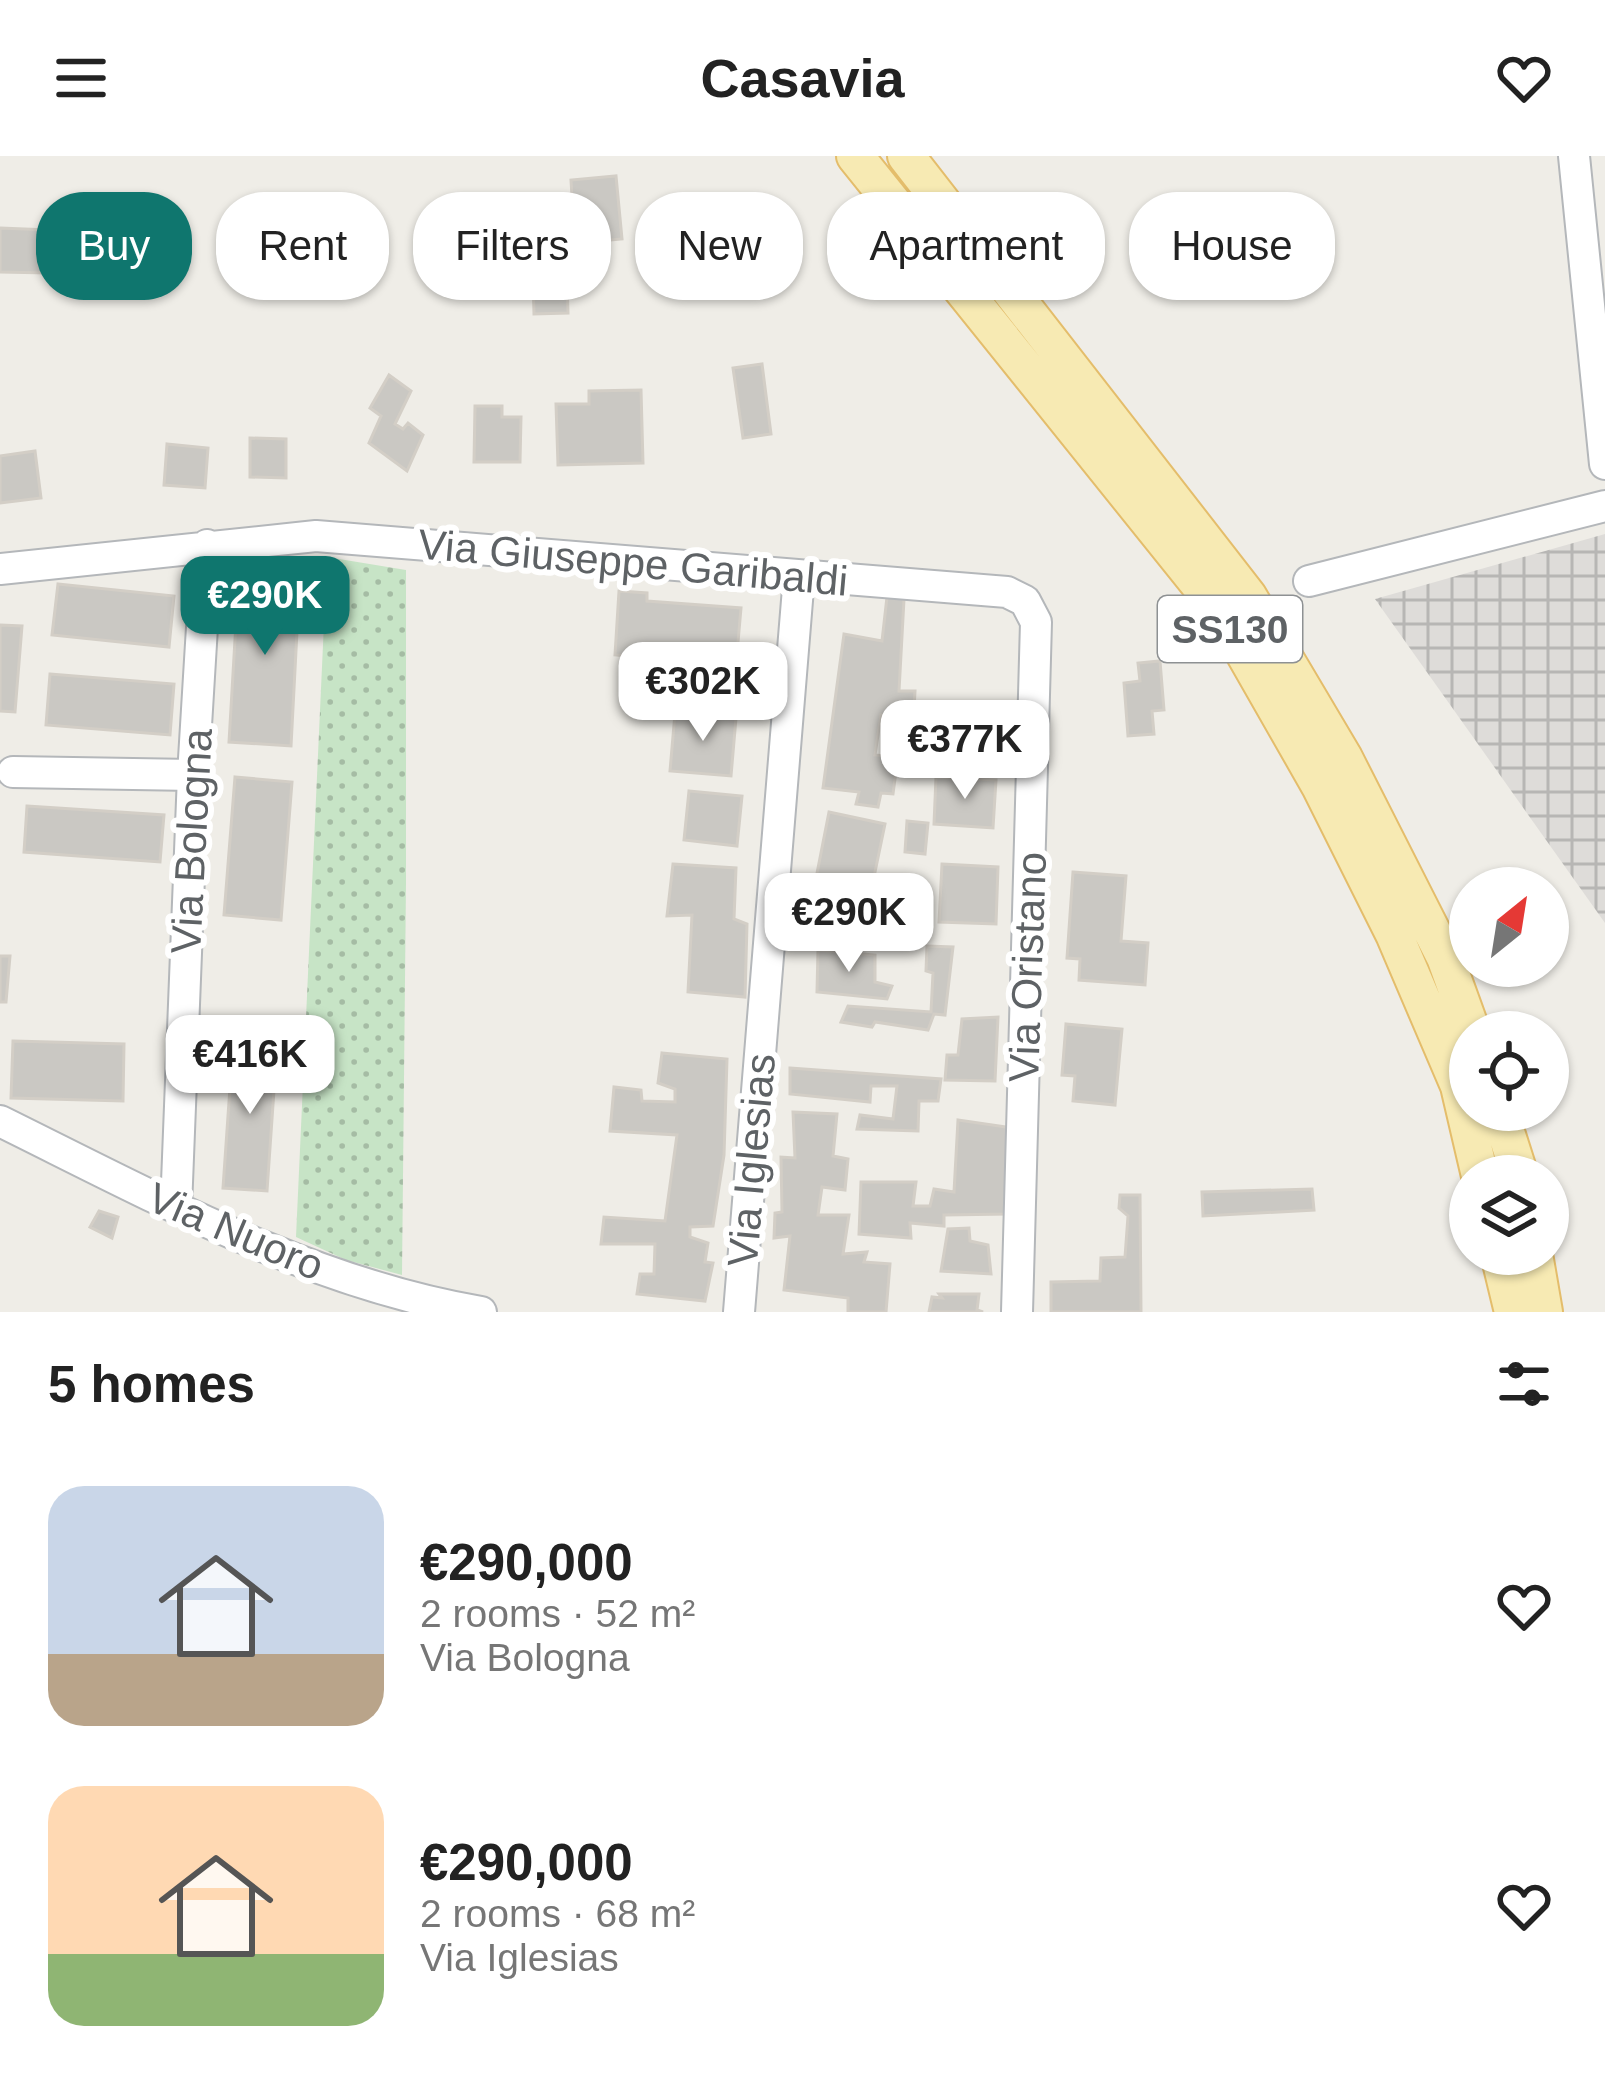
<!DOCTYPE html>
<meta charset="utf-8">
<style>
:root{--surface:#fff;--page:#f6f6f6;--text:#222;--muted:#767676;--accent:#0f766e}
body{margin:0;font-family:Helvetica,sans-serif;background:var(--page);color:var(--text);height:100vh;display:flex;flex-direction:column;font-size:45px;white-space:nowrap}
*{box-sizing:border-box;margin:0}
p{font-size:39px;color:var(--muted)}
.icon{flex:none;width:66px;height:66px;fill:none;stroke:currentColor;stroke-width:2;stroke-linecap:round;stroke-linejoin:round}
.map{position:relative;height:1156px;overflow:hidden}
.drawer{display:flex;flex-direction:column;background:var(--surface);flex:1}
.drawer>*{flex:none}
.hud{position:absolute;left:36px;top:36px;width:1533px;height:108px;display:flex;gap:24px}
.needle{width:78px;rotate:30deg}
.tools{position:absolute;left:1449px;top:711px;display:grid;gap:24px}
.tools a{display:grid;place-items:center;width:120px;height:120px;border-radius:50%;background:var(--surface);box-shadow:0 3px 9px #0004;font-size:60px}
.price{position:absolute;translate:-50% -102px;padding:0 27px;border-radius:24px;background:#fff;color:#222;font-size:39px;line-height:78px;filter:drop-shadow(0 3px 6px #0008)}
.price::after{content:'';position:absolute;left:50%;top:72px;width:36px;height:27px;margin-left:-18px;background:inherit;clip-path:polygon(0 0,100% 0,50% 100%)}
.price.selected{background:var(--accent);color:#fff}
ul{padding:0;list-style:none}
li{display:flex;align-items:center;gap:36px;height:300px;padding:0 48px}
li span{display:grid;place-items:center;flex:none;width:336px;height:240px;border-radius:36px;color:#555}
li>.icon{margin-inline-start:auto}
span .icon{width:144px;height:144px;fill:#fffc;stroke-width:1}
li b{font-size:51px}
h2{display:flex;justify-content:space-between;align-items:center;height:144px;padding:0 48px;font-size:51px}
.chip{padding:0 42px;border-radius:48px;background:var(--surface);box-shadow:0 3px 9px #0004;font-size:42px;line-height:108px}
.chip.selected{background:var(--accent);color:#fff}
header{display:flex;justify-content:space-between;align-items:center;height:156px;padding:0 48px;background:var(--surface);font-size:54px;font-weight:600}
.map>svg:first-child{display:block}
.industrial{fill:url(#industrial-grid)}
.grass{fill:url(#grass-dots)}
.building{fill:#cac8c3;stroke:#d3cec6;stroke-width:3}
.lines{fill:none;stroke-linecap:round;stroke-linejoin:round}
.minor-casing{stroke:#b4b7ba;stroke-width:34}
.major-casing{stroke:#e4bd6b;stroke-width:40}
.minor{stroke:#fff;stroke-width:30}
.major{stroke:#f7eab3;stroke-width:36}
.labels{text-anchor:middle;stroke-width:12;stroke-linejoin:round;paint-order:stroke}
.shield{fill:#fff;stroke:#8e9193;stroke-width:3}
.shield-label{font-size:39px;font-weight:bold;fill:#5e6265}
.street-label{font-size:42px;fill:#5e6265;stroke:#fff}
</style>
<header><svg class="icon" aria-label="menu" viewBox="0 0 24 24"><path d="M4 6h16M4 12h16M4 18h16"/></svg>Casavia<svg class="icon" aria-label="heart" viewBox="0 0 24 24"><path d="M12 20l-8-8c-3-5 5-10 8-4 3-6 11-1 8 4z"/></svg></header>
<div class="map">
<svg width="1605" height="1156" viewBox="0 0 1605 1156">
<defs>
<pattern id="industrial-grid" width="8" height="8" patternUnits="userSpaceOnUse" patternTransform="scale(3)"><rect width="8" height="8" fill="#dedcd9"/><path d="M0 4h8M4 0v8" fill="none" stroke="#b7b6b4"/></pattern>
<pattern id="grass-dots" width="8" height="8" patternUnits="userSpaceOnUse" patternTransform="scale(3)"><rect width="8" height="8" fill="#c7e4c6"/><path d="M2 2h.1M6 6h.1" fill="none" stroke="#a5bca4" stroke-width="1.8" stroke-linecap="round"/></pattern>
</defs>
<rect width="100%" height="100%" fill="#efede7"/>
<!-- industrial -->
<path class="industrial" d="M1605,378V767L1375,443Z"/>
<!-- grass -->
<path class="grass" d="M327,401L406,414V726L402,1119L346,1104L296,1081Z"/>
<!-- building -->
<path class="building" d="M616,20L622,83L534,91L530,44L572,41L571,24Z
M0,72L48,74L47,117L0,116Z
M567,122L568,157L534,158L533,123Z
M762,208L771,278L743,282L733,212Z
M389,219L411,235L395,268L403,273L408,267L423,279L407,315L369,287L381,260L370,252Z
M641,234L643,307L558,309L556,248H589V235Z
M475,250H502V261H521L520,306H474Z
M250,282L286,283V322L250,321Z
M167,288L208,292L205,332L164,329Z
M35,295L41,342L0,347V300Z
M239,415L300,418L291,590L229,586Z
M58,428L174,440L169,491L52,479Z
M619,435L647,437V445L741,452L736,509L615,499Z
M887,441L904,443L899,535H915L914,554L996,556L998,586L988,585L985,605L938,599L937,577H924L921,605L911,604L912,587L895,585L896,561L881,559L875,599L898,601L893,638L881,637L878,651L856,648L859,636L823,632L844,478L882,485Z
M0,469L22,470L15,556L0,555Z
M1160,505L1164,554L1152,555L1154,578L1128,580L1124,527L1140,525L1138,507Z
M50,518L174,528L170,579L46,569Z
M675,557L736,562L731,620L670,615Z
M235,621L292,626L281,764L224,759Z
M936,621L996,624L993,672L934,668Z
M689,635L742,640L737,690L684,684Z
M27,650L164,659L160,706L24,696Z
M829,656L885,668L864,769L809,758Z
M907,665L928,667L925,698L905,696Z
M673,708L736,712L734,763L747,768L745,841L688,836L692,759L667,760Z
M942,708L998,711L996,768L939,766Z
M1073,716L1126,720L1121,785L1148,787L1145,829L1079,824L1080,803L1067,802Z
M927,790L953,791L945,859L934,858L928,874L875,866L872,871L841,866L848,850L931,856L933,817L926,815Z
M818,794L875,799V826L892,830L887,843L817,836Z
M0,800H10L6,846H0Z
M998,861L995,925L945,924L947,899H958L962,863Z
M1066,868L1122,873L1115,949L1073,945L1075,920L1062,919Z
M13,885L124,888L123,945L11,942Z
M233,888L277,891L267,1035L223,1032Z
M662,897L727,903L724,999L713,1070L690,1071V1081L708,1087L705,1106L713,1107L705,1145L637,1138L640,1118H654L655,1088H601L604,1061L665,1065L677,979L610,975L614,931L641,934L642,945L675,946V933L658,927Z
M790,912L941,923L938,945H919L918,975L857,973L860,959L893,963L897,930H871L870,946L790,938Z
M793,956L837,958L833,1000L848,1003L845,1034L822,1031L818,1059H849L843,1098L867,1096L864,1106L890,1108L886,1156H848V1142L784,1134L790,1080L774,1082L775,1057L782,1056L781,1001L795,1002Z
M958,964L1013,972L1008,1058L944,1059V1070L910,1067L911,1082L859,1078L861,1026H916L913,1050H930L934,1033L954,1036Z
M1312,1033L1314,1054L1203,1060L1202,1036Z
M1120,1039H1140L1141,1156H1051V1126L1100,1125L1101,1102L1125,1101L1128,1060L1119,1052Z
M99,1055L118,1061L112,1082L90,1071Z
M969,1072L970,1085L988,1089L991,1118L941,1115L948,1073Z
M939,1138H979L977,1154L983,1156H929L932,1141L942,1142Z"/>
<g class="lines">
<defs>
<path id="minor" d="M1574,0L1605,308
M0,413L316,380L1007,436L1025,445L1036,466L1017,1156
M1309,425L1605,350
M13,616L193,619
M0,965C154,1041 310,1127 481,1156
M176,1052L193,619L207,389
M739,1156L799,420"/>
<path id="major" d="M855,0L1219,453L1320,630L1394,778L1459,930L1480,1020
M906,0L1248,440L1344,602L1445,801L1472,876
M1499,954L1520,1020
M1499,1098L1513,1156
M1534,1098L1544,1156"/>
</defs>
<!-- minor casing -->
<use href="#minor" class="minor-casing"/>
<!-- major casing -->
<use href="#major" class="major-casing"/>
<!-- minor -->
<use href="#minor" class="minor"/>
<!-- major -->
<use href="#major" class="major"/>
</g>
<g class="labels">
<!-- shield labels -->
<rect class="shield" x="1158" y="440" width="144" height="66" rx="9"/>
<g class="shield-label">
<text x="1230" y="487">SS130</text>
</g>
<!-- street labels -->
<g class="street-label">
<text transform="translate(633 406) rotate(5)" y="15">Via Giuseppe Garibaldi</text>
<text transform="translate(191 685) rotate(-87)" y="15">Via Bologna</text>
<text transform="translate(1027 811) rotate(-88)" y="15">Via Oristano</text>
<text transform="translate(751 1004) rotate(-85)" y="15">Via Iglesias</text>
<text transform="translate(236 1075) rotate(23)" y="15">Via Nuoro</text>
</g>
</g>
</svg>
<div class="tools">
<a><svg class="needle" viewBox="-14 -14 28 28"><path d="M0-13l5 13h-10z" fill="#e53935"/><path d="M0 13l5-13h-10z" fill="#767676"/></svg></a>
<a><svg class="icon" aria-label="locate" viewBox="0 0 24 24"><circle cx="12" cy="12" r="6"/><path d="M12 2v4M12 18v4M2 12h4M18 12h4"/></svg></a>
<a><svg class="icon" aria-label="layers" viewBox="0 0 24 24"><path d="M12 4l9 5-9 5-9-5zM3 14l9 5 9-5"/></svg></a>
</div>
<b class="price selected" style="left:265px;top:502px">€290K</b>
<b class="price" style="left:703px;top:588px">€302K</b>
<b class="price" style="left:965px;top:646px">€377K</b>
<b class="price" style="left:849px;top:819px">€290K</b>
<b class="price" style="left:250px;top:961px">€416K</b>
<div class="hud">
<a class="chip selected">Buy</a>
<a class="chip">Rent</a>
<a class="chip">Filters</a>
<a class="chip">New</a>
<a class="chip">Apartment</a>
<a class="chip">House</a>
</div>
</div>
<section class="drawer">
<h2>5 homes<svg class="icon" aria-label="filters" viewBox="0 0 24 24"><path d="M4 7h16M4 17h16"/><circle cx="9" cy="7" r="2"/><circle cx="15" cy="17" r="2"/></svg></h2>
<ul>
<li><span style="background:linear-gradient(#c9d6e8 70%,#b9a48a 0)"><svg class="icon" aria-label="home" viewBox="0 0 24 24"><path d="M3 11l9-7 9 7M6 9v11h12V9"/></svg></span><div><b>€290,000</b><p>2 rooms · 52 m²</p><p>Via Bologna</p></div><svg class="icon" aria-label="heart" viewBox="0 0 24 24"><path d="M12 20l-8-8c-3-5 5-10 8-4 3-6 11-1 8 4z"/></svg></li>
<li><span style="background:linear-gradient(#ffd9b3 70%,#8fb573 0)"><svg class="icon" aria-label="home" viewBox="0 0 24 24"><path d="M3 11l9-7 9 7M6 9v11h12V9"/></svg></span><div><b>€290,000</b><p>2 rooms · 68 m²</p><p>Via Iglesias</p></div><svg class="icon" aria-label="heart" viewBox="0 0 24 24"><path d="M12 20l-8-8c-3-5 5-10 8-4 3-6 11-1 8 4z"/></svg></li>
</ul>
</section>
